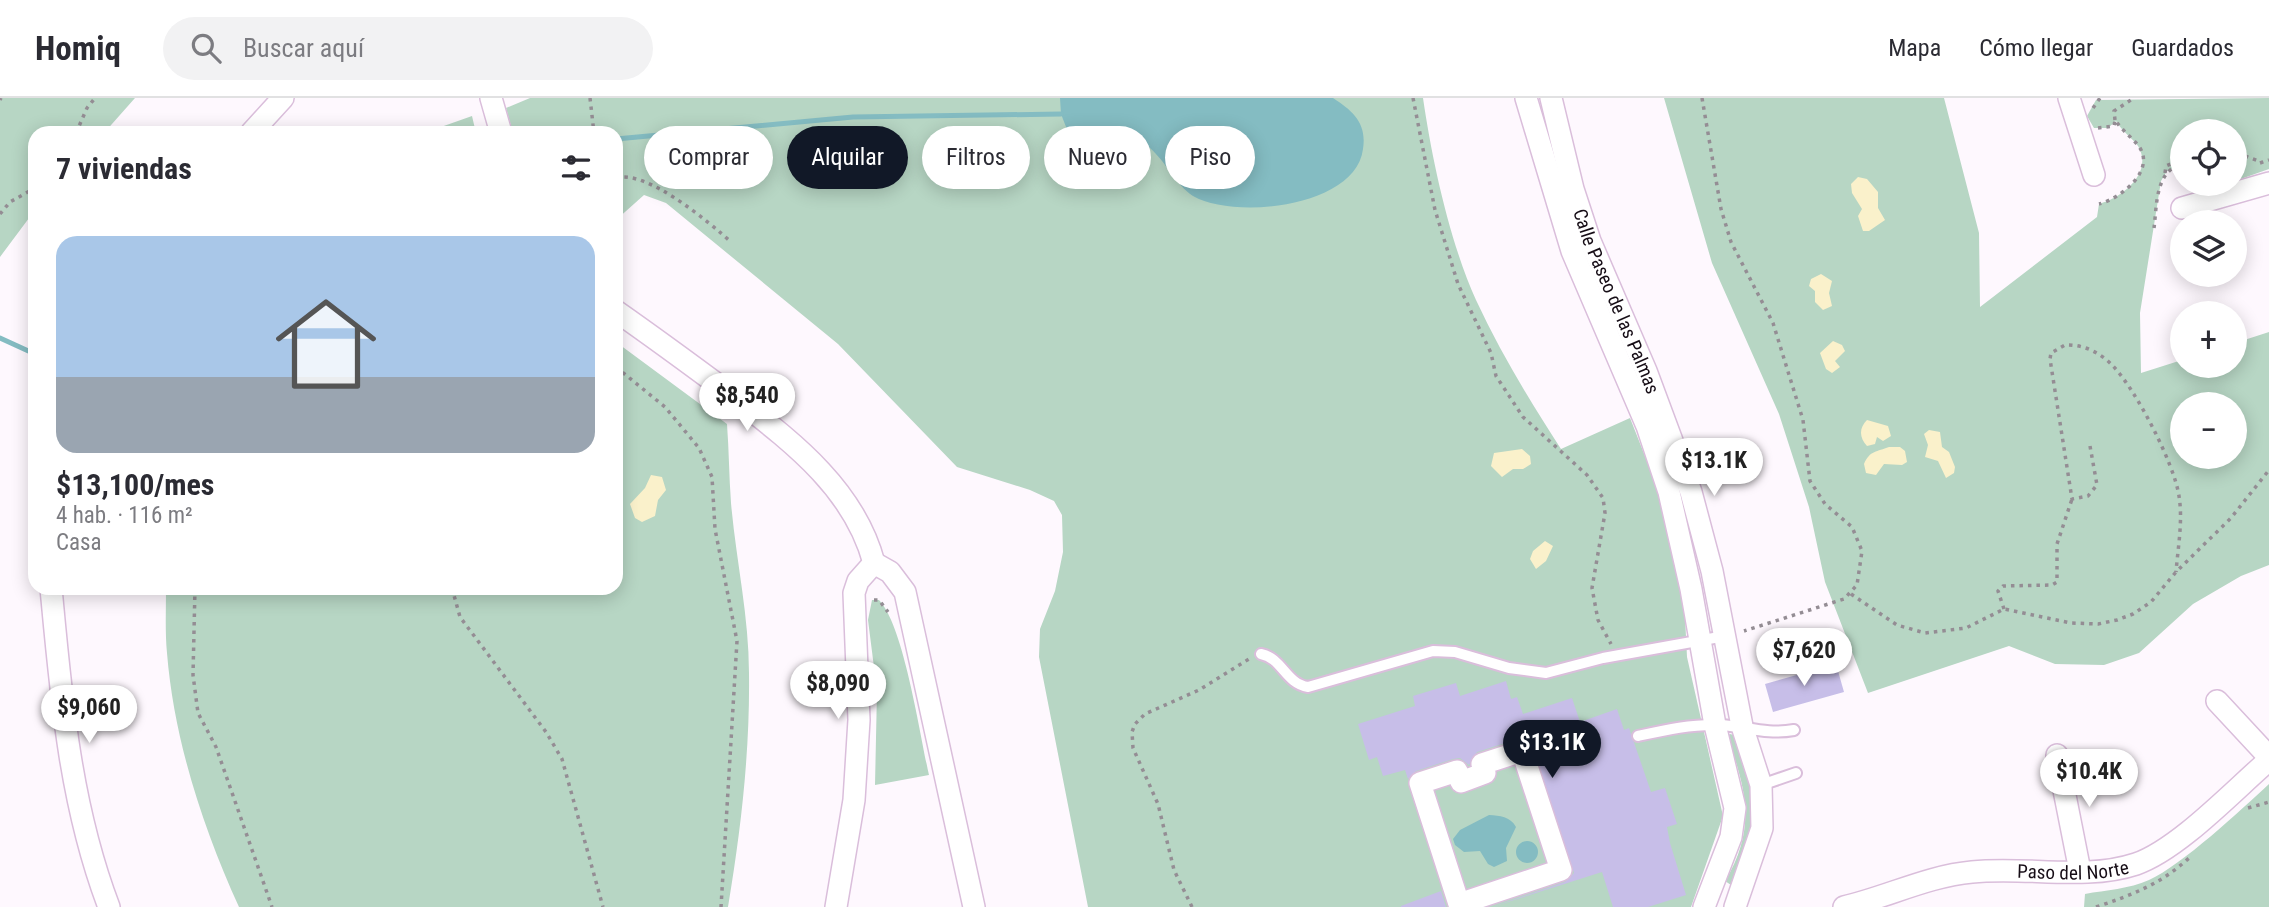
<!DOCTYPE html>
<html lang="es">
<meta charset="utf-8">
<style>
:root{--surface:#fff;--page:#f2f2f3;--text:#2b2b33;--muted:#7c7c81;--line:#e1e1e2;--accent:#111827}
body{margin:0;font-family:"Roboto Condensed",sans-serif;background:var(--page);color:var(--text);height:100vh;display:flex;flex-direction:column;font-size:26px;white-space:nowrap}
*{box-sizing:border-box;margin:0}
p{font-size:23px;color:var(--muted)}
.icon{flex:none;width:38px;height:38px;fill:none;stroke:currentColor;stroke-width:2;stroke-linecap:round;stroke-linejoin:round}
.map{position:relative;flex:1;overflow:hidden}
.details{position:absolute;left:28px;top:28px;width:595px;height:469px;display:flex;flex-direction:column;background:var(--surface);border-radius:21px;box-shadow:0 4px 18px #0003}
.details>*{flex:none}
.hud{position:absolute;left:644px;top:28px;width:665px;height:63px;display:flex;gap:14px}
.fabs{position:absolute;left:2170px;top:21px;display:grid;gap:14px}
.fabs a{display:grid;place-items:center;width:77px;height:77px;border-radius:50%;background:var(--surface);box-shadow:0 4px 18px #0003;font-size:35px}
.price{position:absolute;translate:-50% -60px;padding:0 16px;border-radius:24px;background:#fff;color:#222;font-size:23px;line-height:46px;filter:drop-shadow(0 2px 4px #0008)}
.price::after{content:'';position:absolute;left:50%;top:42px;width:21px;height:16px;margin-left:-10px;background:inherit;clip-path:polygon(0 0,100% 0,50% 100%)}
.price.selected{background:var(--accent);color:#fff}
ul{padding:0;list-style:none}
li{display:grid;align-content:center;gap:14px;height:371px;padding:0 28px}
li span{display:grid;place-items:center;height:217px;border-radius:21px;color:#555}
li>.icon{margin-inline-start:auto}
span .icon{width:126px;height:126px;fill:#fffc;stroke-width:1}
li b{font-size:30px}
h2{display:flex;justify-content:space-between;align-items:center;height:84px;padding:0 28px;font-size:30px}
.pill{padding:0 24px;border-radius:32px;background:var(--surface);box-shadow:0 4px 18px #0003;font-size:24px;line-height:63px}
.pill.selected{background:var(--accent);color:#fff}
header{display:flex;align-items:center;gap:42px;box-sizing:border-box;height:98px;padding:0 35px;background:var(--surface);border-bottom:2px solid var(--line)}
header strong{font-size:33px}
nav{display:flex;gap:38px;margin-inline-start:auto;font-size:24px}
.search{width:490px;height:63px;background:var(--page);display:flex;align-items:center;gap:18px;box-sizing:border-box;padding:0 24px;border-radius:38px;color:var(--muted);font-size:26px}
.map>svg:first-child{display:block}
.green{fill:#b7d6c4;fill-rule:evenodd}
.sand{fill:#faf1cb}
.water{fill:#84bcc2}
.lines{fill:none;stroke-linecap:round;stroke-linejoin:round}
.stream{stroke:#84bcc2;stroke-width:5}
.building{fill:#c7bee8}
.lane-casing{stroke:#dabedb;stroke-width:14}
.street-casing{stroke:#dabedb;stroke-width:24}
.path{stroke:#948d94;stroke-width:3.5;stroke-dasharray:3.5 5;stroke-linecap:butt}
.lane{stroke:#fff;stroke-width:10}
.street{stroke:#fff;stroke-width:21}
.labels{text-anchor:middle;stroke-width:7;stroke-linejoin:round;paint-order:stroke}
.street-label{font-size:19px;fill:#160d16;stroke:#fef8fe}
</style>
<header>
<strong>Homiq</strong>
<div class="search"><svg class="icon" aria-label="search" viewBox="0 0 24 24"><circle cx="10" cy="10" r="6"/><path d="M15 15l6 6"/></svg>Buscar aquí</div>
<nav><a>Mapa</a><a>Cómo llegar</a><a>Guardados</a></nav>
</header>
<div class="map">
<svg width="2269" height="809" viewBox="0 0 2269 809">
<rect width="100%" height="100%" fill="#fef8fe"/>
<!-- green -->
<path class="green" d="M0,0H135L104,35H35V112L0,159Z
M530,0H1423C1432,62 1450,145 1476,202C1500,254 1530,303 1561,351L1630,320L1656,386L1684,498L1687,559L1723,718L1691,809H1088L1039,559L1040,531L1055,493L1063,454L1062,417L1054,403L1030,392L957,369L838,246L666,105L644,97L616,122V35H513L506,10Z
M1664,0H1944L1979,135L1980,209L2097,119L2099,106C2122,100 2154,75 2138,48C2133,41 2122,33 2116,23L2108,30H2094L2087,18L2096,2L2269,0V71L2235,83V33H2182V66L2167,73L2161,83L2140,215L2141,275L2182,262V268H2235V245L2269,234V467L2241,478L2193,506L2139,555L2104,567L2055,566L2009,548L1868,595L1825,484L1809,409L1779,316L1712,165ZM2182,306H2235V359H2182Z
M472,18L476,35H424Z
M616,244L727,326C729,352 729,379 731,405C736,462 749,518 749,575C750,654 741,731 728,809H239C203,730 174,642 167,555C165,534 166,512 166,490H616Z
M872,502H879C904,528 920,638 929,677L875,687L877,593L868,522Z
M1730,636L1734,637L1759,706L1735,784L1731,787L1725,783C1757,730 1746,691 1727,638Z
M2269,686V809H2084L2085,796C2106,792 2129,791 2149,782C2182,767 2241,712 2269,686Z"/>
<!-- sand -->
<path class="sand" d="M1858,79L1867,81L1878,94V110L1885,122L1869,133H1863L1858,118L1862,111L1852,95L1851,86Z
M1821,176L1832,183L1829,195L1832,208L1823,212L1815,204V193L1809,188L1811,181Z
M1833,243L1842,247L1845,253L1835,263L1840,269L1832,275L1826,271L1820,255Z
M1867,322L1888,328L1891,338L1883,343L1877,339L1875,346L1867,348C1859,339 1859,330 1867,322Z
M1929,332L1940,334L1942,349L1949,354L1955,369L1954,375L1946,380L1938,363L1925,359L1928,347L1924,336Z
M1889,349H1900L1905,353L1907,364L1902,367L1884,366L1876,377L1866,375L1864,366C1870,352 1877,354 1889,349Z
M1522,351L1530,358L1531,366L1523,371H1513L1502,379L1491,368L1494,355Z
M651,377L662,379L666,392L658,402L655,418L642,424L635,420L630,406L645,390Z
M1545,443L1553,448L1546,463L1536,471L1530,461L1533,453Z"/>
<!-- water -->
<path class="water" d="M1060,0H1333C1353,13 1367,25 1363,51C1356,109 1235,122 1193,98C1176,87 1166,64 1150,50C1139,41 1124,41 1113,31C1097,36 1083,42 1068,34L1061,16Z
M1489,717C1500,718 1510,718 1516,729L1506,750L1507,763L1494,769L1488,766L1480,753L1464,754L1455,747L1453,741L1460,732Z
M1516 754a11 11 0 1 1 22 0a11 11 0 1 1-22 0Z"/>
<g class="lines">
<!-- stream -->
<path class="stream" d="M616,41L853,19L1061,16
M0,240L35,256"/>
</g>
<!-- building -->
<path class="building" d="M1836,566L1844,594L1773,614L1765,586Z
M1506,583L1511,601L1517,599L1523,616L1572,600L1580,624L1617,611L1624,632L1629,630L1651,694L1665,690L1677,726L1667,729L1670,745L1686,797L1648,809H1613L1602,774L1492,809L1565,784L1574,775L1531,644L1518,641L1477,654L1469,667L1460,660L1453,661L1416,673L1408,681L1405,672L1383,678L1377,659L1369,662L1358,626L1415,608L1413,598L1456,585L1460,598Z
M1441,793L1446,809H1401V808Z"/>
<g class="lines">
<defs>
<path id="lane" d="M1261,556C1282,560 1286,586 1308,589L1433,553L1455,554L1509,570L1546,575L1603,560L1725,538
M1638,638C1665,632 1691,626 1719,627C1745,628 1766,637 1794,632
M1761,687L1796,675"/>
<g id="street">
<path d="M491,0L501,35"/>
<path d="M1526,0L1572,153L1647,328L1669,394L1691,491L1715,627L1735,710L1731,739L1704,809"/>
<path id="s1" d="M1551,0L1573,91L1590,143L1646,273L1691,394L1712,473L1742,628L1761,687L1762,730L1735,809"/>
<path d="M2069,0L2094,77"/>
<path d="M251,35L283,0"/>
<path d="M2182,110L2269,85"/>
<path d="M616,213C656,241 694,269 733,298C792,344 854,390 874,465"/>
<path d="M874,465L890,474L905,494L974,809"/>
<path d="M51,490C61,598 70,707 109,809"/>
<path d="M2217,603L2269,659"/>
<path d="M1522,653L1561,772L1459,806L1420,685L1457,673L1461,684L1485,675L1482,666Z"/>
<path d="M2057,657L2080,773"/>
<path d="M836,809L854,702L859,622L854,495L858,483L874,465"/>
<path id="s2" d="M1844,809C1887,799 1928,778 1972,774C2025,768 2085,783 2136,766C2179,751 2234,692 2269,662"/>
</g>
</defs>
<!-- lane casing -->
<use href="#lane" class="lane-casing"/>
<!-- street casing -->
<use href="#street" class="street-casing"/>
<!-- path -->
<path class="path" d="M590,0L594,35
M1413,0L1435,112L1458,186L1491,255L1496,278L1523,319L1587,377L1603,400L1605,415L1592,490L1598,522L1611,546
M1702,0L1721,111L1731,144L1773,225L1803,322L1810,383L1825,406L1852,429L1862,453L1857,487L1844,501L1744,533
M0,2L1,0
M2093,10L2100,0
M2115,22L2114,13L2134,0
M2098,30L2114,28L2115,22C2122,32 2130,38 2137,46C2159,71 2120,101 2099,106
M76,35L87,10L95,0
M2235,53L2238,73
M2237,55L2261,64
M2260,65L2269,62
M2165,75L2166,68L2182,61
M616,80C646,71 709,124 731,144
M0,116L10,104L35,90
M2154,130C2157,107 2155,73 2182,66
M616,269L665,309L699,350L712,379L715,431L737,543L721,809
M2090,348L2097,387L2088,398L2072,401L2050,261L2051,255L2065,247C2083,246 2101,255 2113,268C2136,292 2174,365 2179,398C2183,423 2178,449 2176,474
M195,490L193,577L198,615L216,649L272,809
M452,490L460,519L546,634L562,661L603,809
M1851,496L1897,527L1925,535L1966,530L2004,511L2071,525L2098,526L2117,522L2133,516L2151,504L2176,474L2231,420L2269,372
M874,502H879L888,514
M2004,511L1998,493L2003,488L2052,487L2057,484V446L2072,401
M2248,710L2269,704
M1192,809L1174,772L1158,706L1133,650L1132,634L1135,626L1145,616L1199,592L1249,561
M2096,809C2132,797 2161,786 2189,760"/>
<!-- lane -->
<use href="#lane" class="lane"/>
<!-- street -->
<use href="#street" class="street"/>
</g>
<g class="labels">
<!-- street labels -->
<g class="street-label">
<text dy="7" stroke="none"><textPath href="#s1" startOffset="214">Calle Paseo de las Palmas</textPath></text>
<text dy="7" stroke="none"><textPath href="#s2" startOffset="234">Paso del Norte</textPath></text>
</g>
</g>
</svg>
<div class="fabs">
<a><svg class="icon" aria-label="locate" viewBox="0 0 24 24"><circle cx="12" cy="12" r="6"/><path d="M12 2v4M12 18v4M2 12h4M18 12h4"/></svg></a>
<a><svg class="icon" aria-label="layers" viewBox="0 0 24 24"><path d="M12 4l9 5-9 5-9-5zM3 14l9 5 9-5"/></svg></a>
<a>+</a>
<a>−</a>
</div>
<b class="price" style="left:747px;top:335px">$8,540</b>
<b class="price" style="left:1714px;top:400px">$13.1K</b>
<b class="price" style="left:1804px;top:590px">$7,620</b>
<b class="price" style="left:838px;top:623px">$8,090</b>
<b class="price" style="left:89px;top:647px">$9,060</b>
<b class="price selected" style="left:1552px;top:682px">$13.1K</b>
<b class="price" style="left:2089px;top:711px">$10.4K</b>
<div class="hud">
<a class="pill">Comprar</a>
<a class="pill selected">Alquilar</a>
<a class="pill">Filtros</a>
<a class="pill">Nuevo</a>
<a class="pill">Piso</a>
</div>
<section class="details">
<h2>7 viviendas<svg class="icon" aria-label="filters" viewBox="0 0 24 24"><path d="M4 7h16M4 17h16"/><circle cx="9" cy="7" r="2"/><circle cx="15" cy="17" r="2"/></svg></h2>
<ul>
<li><span style="background:linear-gradient(#a9c7e8 65%,#9aa5b1 0)"><svg class="icon" aria-label="home" viewBox="0 0 24 24"><path d="M3 11l9-7 9 7M6 9v11h12V9"/></svg></span><div><b>$13,100/mes</b><p>4 hab. · 116 m²</p><p>Casa</p></div></li>
</ul>
</section>
</div>
